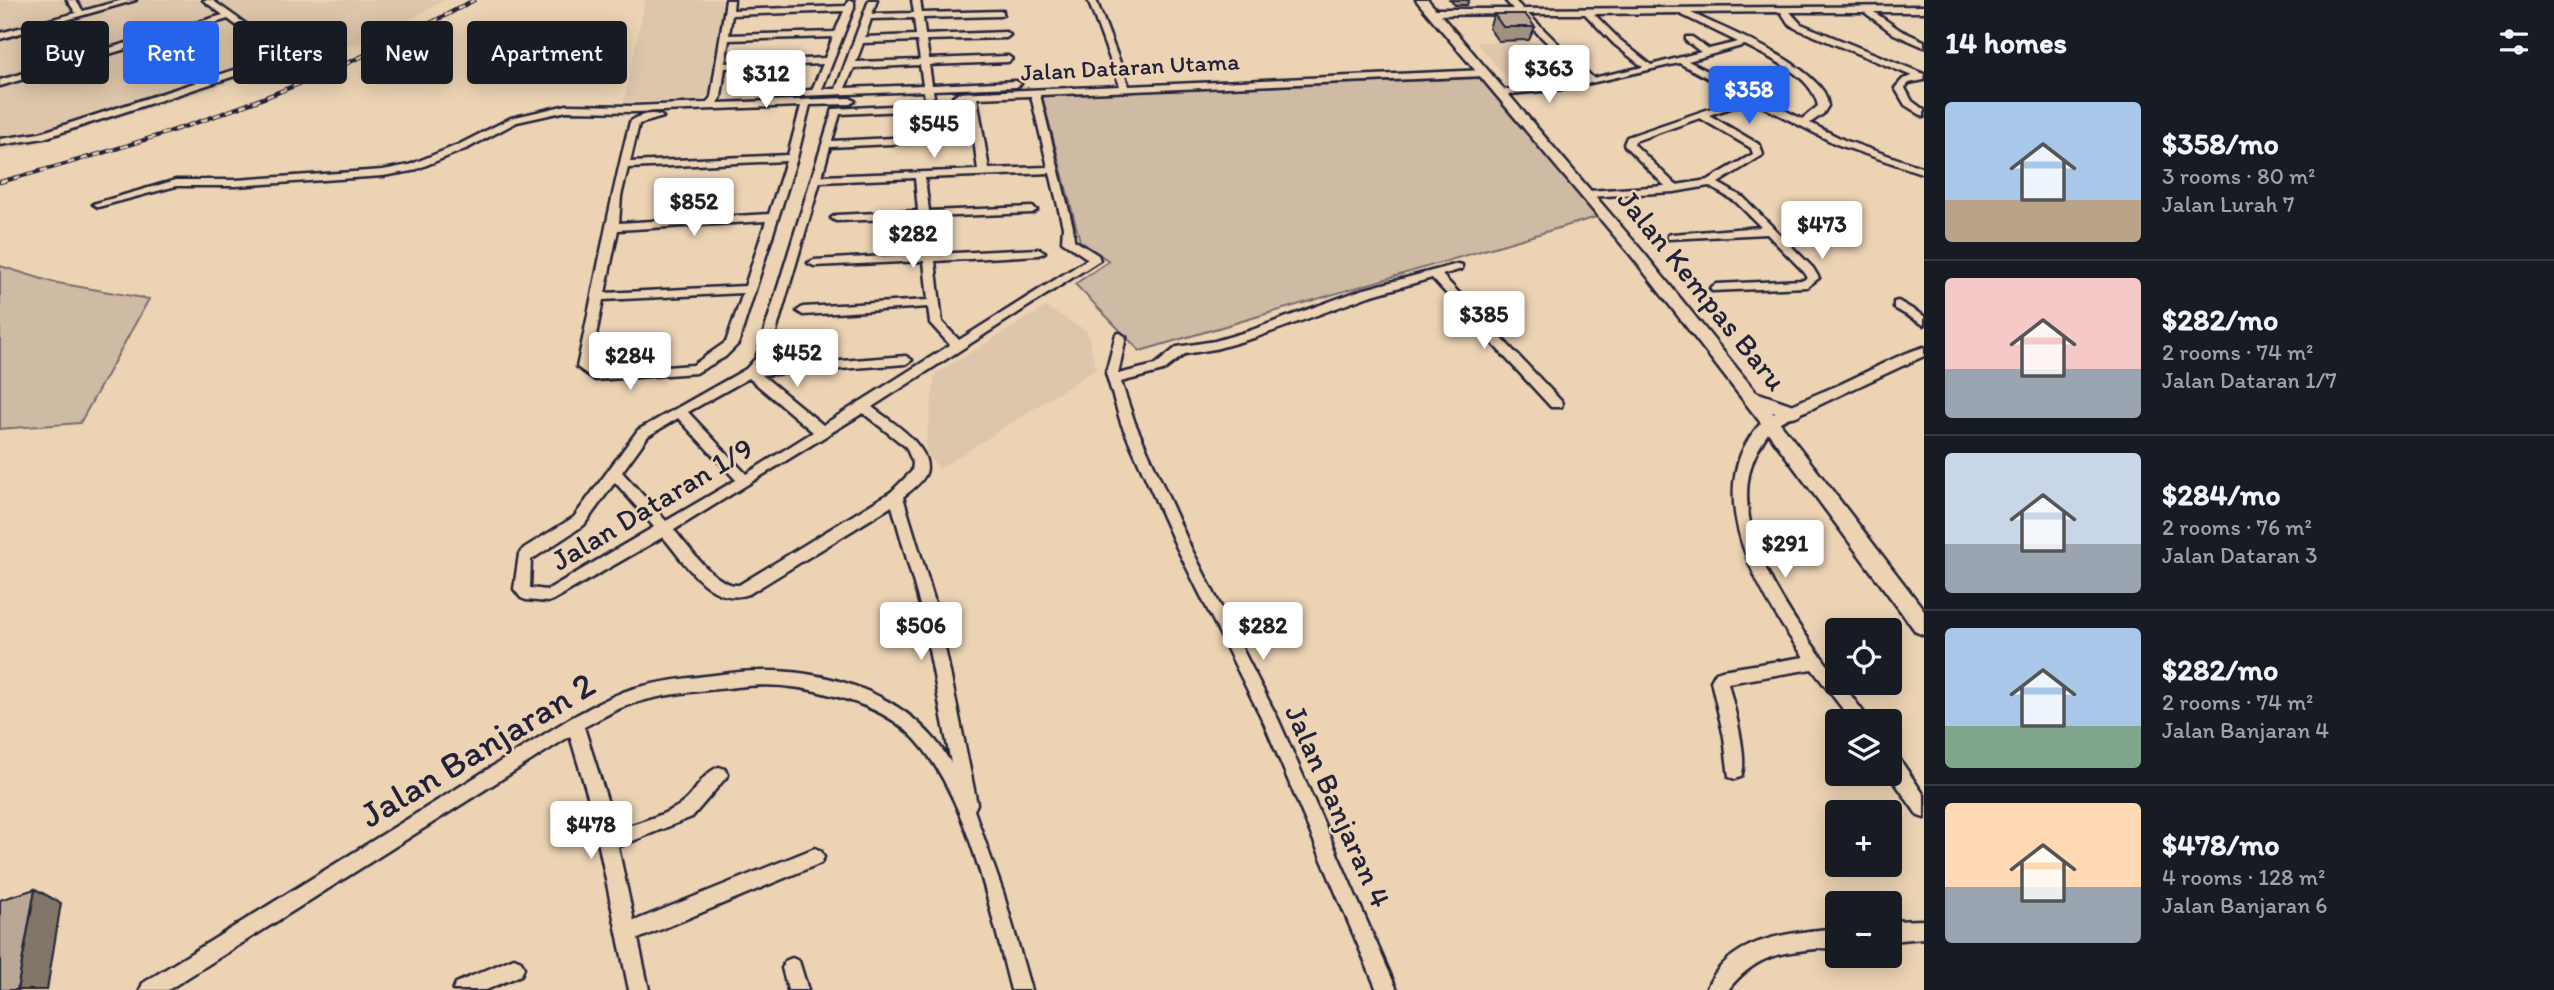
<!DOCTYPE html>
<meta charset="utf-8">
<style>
:root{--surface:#171b24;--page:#20242c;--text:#f1f3f6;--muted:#9ea1a6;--line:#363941;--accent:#2563eb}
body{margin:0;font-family:Itim,sans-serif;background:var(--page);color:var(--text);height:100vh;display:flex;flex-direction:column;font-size:26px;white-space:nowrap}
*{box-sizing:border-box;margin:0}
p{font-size:23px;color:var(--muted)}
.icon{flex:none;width:38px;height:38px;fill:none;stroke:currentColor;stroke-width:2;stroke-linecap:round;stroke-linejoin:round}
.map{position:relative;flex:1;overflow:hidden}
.sheet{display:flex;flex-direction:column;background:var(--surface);width:630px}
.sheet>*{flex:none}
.banner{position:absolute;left:21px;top:21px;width:665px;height:63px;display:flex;gap:14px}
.tools{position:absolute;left:1825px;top:618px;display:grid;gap:14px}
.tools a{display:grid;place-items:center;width:77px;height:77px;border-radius:7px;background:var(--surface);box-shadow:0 4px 18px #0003;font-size:35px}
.price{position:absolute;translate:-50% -60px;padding:0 16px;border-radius:7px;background:#fff;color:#222;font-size:23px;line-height:46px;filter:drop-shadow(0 2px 4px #0008)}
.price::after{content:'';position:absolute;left:50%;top:42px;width:21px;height:16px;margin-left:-10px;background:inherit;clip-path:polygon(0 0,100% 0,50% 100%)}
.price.current{background:var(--accent);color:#fff}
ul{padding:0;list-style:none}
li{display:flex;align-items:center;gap:21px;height:175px;padding:0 21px}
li+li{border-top:2px solid var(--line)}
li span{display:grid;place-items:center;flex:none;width:196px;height:140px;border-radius:7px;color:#555}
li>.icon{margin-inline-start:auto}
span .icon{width:84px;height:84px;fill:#fffc;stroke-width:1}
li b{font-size:30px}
h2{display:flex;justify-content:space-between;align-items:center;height:84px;padding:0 21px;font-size:30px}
.pill{padding:0 24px;border-radius:7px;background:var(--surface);box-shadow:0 4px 18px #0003;font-size:24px;line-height:63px}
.pill.current{background:var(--accent);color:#fff}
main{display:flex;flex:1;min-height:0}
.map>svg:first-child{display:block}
.built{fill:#ddc6ab}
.green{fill:#cfbaa3;stroke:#786e6f;stroke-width:2}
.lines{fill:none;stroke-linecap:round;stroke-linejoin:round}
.minor-casing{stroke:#22223b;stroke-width:5}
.major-casing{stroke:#22223b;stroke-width:5}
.minor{fill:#ecd3b4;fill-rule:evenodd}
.major{fill:#ecd3b4;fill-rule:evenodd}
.rail-casing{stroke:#22223b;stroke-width:4.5}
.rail{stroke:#ecd3b4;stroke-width:2.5;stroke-dasharray:7;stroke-linecap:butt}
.wall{fill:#a09081;stroke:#22223b;stroke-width:2}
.shaded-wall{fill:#827569;stroke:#22223b;stroke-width:2}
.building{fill:#baa796;stroke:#22223b;stroke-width:2}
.labels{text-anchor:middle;stroke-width:5;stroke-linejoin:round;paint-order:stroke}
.far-street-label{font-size:24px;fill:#22223b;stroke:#ecd3b4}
.street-label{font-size:30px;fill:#22223b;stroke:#ecd3b4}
.near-street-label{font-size:37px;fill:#22223b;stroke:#ecd3b4}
</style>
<main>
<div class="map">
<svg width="1924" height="990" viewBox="0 0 1924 990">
<rect width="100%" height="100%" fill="#ecd3b4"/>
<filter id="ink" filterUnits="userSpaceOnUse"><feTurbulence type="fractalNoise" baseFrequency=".0143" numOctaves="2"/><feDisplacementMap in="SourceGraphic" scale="14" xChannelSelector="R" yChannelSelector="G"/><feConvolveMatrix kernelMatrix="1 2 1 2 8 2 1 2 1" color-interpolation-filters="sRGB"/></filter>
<g filter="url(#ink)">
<!-- built -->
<path class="built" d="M0,0H445L375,38L29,146L0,151Z
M645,0H724L712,93L699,101L624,102Z
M1476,42H1545L1579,76L1513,85Z
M1046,307L1087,331L1096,369L939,469L925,451L935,374Z"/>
<!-- green -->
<path class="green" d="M1480,78L1600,216L1140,351L1075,284L1109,261L1080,241L1042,96Z
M0,266L52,282L149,299L80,423L0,429Z"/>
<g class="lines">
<defs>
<path id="minor" d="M67,0H75L83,11L123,0H136L0,39V33L76,13Z
M203,0H212L280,48L286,55L284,60L44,138L0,145V139L40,133L277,56L228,19L0,86V80L223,15Z
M726,0H734L733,10L846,6L848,1H854V8L822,89H836L869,0H877L872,14L914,13L912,0H920L922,13L1003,11V15L1000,16L923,18L925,35L1006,32L1010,35L1006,38L926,40L929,59L1008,56L1012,59L1008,62L929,65L932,85L1016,81L1021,84L1016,87L933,90L934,96L929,99L924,96V91L773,97L770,96V92L812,90L823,64L725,68L721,97L717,103L850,98L855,101L850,104L810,105L797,158L738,344L725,357L696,373L595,380L577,367C595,285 609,203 630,122C638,115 654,111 663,117L639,124L630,162L788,155L801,106L634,112L567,111L517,122L468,148L412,171L383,176L236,186H176L98,207L93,204L176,180H236L383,170L409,165L460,144L511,118L567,105L634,106L707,103L711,97ZM844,11L835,32L729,35L732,15ZM914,18L916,35L865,37L871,19ZM833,37L825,58L725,63L729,40ZM917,41L920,60L856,62L863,43ZM920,65L923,85L845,88L854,68ZM786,161L769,214L619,223L621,196L628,168ZM766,221L745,286L605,293L618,230ZM743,293L726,342L693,365L598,372L590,366L603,300Z
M1088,0H1096L1129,86L1485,70L1490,73L1485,76L1040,95L1073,227L1074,240L1098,255L1100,260L872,407C889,420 934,447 926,473C923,482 910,491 903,497L937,609L977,804L974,810L1003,892L1031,990H1011C991,914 969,798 915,739C893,715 862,703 831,695C800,686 769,683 737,687C702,691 665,693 632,704C615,709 600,719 584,727L608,803L614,831C635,823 661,817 680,805C697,794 700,774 719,767L725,769L728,775L692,817L618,847L634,921L815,848L821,851L824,857L821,863L638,939L649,990H629L590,803L570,736L168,990H140L143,983L569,719C590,708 610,696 632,689C656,682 681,679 705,676C723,674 741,671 759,671C832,669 914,697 951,763L921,609L892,506L749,594C710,608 685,562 663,537L553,600L548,602L526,600L521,598L514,589L519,554L524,548L574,517L638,430L746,369L756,358L833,109L968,102V98H955L953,96L958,93L1120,86ZM1031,96L1048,167L989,169L977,98ZM969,108L973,134L832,141L840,114ZM974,140L978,170L822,176L830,147ZM1050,173L1063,227L1062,241L1088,259L959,340L942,322L935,261L1039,255L1045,252L1039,249L934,254L930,217L1032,213L1037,210L1032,207L929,211L925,178ZM915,178L918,211L836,215L831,218L836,221L919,218L923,254L814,260L808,263L814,266L924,261L928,300L803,307L797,311L803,315L928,307L930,323L950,345L823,425L762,375L906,364L912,360L906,356L762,367L768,359L820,182ZM749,378L813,432L746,474L688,412ZM863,413L906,447L913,463L912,471L891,492L739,585C715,587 689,547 674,530ZM678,418L736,480L666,521L622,472L648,436ZM615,482L654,527L547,590L530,588L531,560L584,525Z
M1505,0H1514L1523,9L1924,6V12H1874L1900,30L1924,41V47L1894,34L1864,12H1790L1801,24L1924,74V80L1909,83L1905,88L1912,101L1924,110V117L1905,105L1895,88L1903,79L1912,76L1795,28L1788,23L1781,12L1691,13C1729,31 1798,57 1823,91C1826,95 1827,100 1828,106L1823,114L1810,123L1844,140L1924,168V174L1836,144L1752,101L1709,115L1760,145L1763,155L1718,183L1744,198L1813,268L1819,278L1807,287L1712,291L1710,288L1716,284L1804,280L1807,277L1804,272L1767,234L1668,239V235L1672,234L1761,227L1736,202L1709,186L1674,192L1588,197L1583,194L1588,191L1665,186L1625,146L1624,144L1627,137L1744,97L1679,63L1564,89L1500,95V91L1503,90L1585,80L1518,14L1432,15L1428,12L1432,9H1513ZM1678,13L1738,42L1709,49L1692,37H1686V41L1701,52L1651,65L1620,40L1594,14ZM1528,14H1585L1614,44L1643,67L1593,78ZM1745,45C1771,59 1812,75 1818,106L1802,119L1688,61ZM1700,118L1751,148L1753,154L1708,180L1676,185L1634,144L1635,141Z
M1458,264L1462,265V269L1442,275L1561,401L1562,404L1561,407H1551L1432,278L1369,296L1257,337L1215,349L1185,354L1163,371L1121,382L1135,423L1191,548L1279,721L1397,990H1377L1264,723L1177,548L1121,423L1106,373L1116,334L1120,333L1126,337L1118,374L1155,365L1177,347L1215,341L1249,331L1361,290Z
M1898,301L1924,316V325L1894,308V302Z
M1924,347V356C1887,373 1850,390 1813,408C1801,413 1784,418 1774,426C1769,430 1765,438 1762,443C1714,517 1793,621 1838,678V682H1841L1870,721H1852L1812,669L1728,683C1733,704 1749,758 1741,777L1735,779L1729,777L1724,737L1711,681L1716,672L1722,670L1804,657C1759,595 1695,489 1764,420C1774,411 1825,391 1841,384C1868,372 1896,355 1924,347Z
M1890,752L1896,754L1924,795V818L1918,816L1889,774Z
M1924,920V938L1890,941V921Z
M1838,928V947C1791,952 1760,949 1728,990H1706C1728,937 1788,933 1838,928Z
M514,958L521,961L524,968L521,975L486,990H453L456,983Z
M792,958L799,961L808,990H788L782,968L785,961Z"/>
<path id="major" d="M1416,0H1428L1643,252L1756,392L1799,407L1802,411L1799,415L1793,417L1772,412L1924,610V635L1916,632L1764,427L1633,258Z"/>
</defs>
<!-- minor casing -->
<use href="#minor" class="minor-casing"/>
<!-- major casing -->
<use href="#major" class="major-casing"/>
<!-- minor -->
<use href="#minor" class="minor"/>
<!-- major -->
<use href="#major" class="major"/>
<defs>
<path id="rail" d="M0,182C169,137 320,85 474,0"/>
</defs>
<!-- rail casing -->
<use href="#rail" class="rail-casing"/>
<!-- rail -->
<use href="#rail" class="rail"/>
</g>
<!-- wall -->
<path class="wall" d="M1450,0H1469L1467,5H1455Z
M1494,14L1535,27L1529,40L1498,41L1489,28Z"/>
<!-- shaded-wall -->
<path class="shaded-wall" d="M35,889L61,903L47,990H17Z"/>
<!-- building -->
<path class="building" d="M1494,14H1525L1535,27H1503Z
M35,889L17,990H0V900Z"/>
</g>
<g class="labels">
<!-- far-street labels -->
<g class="far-street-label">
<text transform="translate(1130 67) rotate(-3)" y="8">Jalan Dataran Utama</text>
</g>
<!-- street labels -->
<g class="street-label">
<text transform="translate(1702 290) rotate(51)" y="10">Jalan Kempas Baru</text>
<text transform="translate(652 504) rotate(-31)" y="10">Jalan Dataran 1/9</text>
<text transform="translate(1338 806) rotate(66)" y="10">Jalan Banjaran 4</text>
</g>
<!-- near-street labels -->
<g class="near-street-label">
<text transform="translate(477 749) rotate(-31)" y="13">Jalan Banjaran 2</text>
</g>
</g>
</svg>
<div class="tools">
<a><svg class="icon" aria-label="locate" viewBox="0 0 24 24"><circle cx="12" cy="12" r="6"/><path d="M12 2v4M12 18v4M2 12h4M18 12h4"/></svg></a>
<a><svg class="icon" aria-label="layers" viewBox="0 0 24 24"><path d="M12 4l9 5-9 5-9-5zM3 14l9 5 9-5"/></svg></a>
<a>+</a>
<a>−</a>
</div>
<b class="price" style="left:1549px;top:105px">$363</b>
<b class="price" style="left:766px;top:110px">$312</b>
<b class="price current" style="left:1749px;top:126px">$358</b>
<b class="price" style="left:934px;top:160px">$545</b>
<b class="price" style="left:694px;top:238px">$852</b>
<b class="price" style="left:1822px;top:261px">$473</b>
<b class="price" style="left:913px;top:270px">$282</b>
<b class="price" style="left:1484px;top:351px">$385</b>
<b class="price" style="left:797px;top:389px">$452</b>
<b class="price" style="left:630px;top:392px">$284</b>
<b class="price" style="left:1785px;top:580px">$291</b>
<b class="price" style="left:921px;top:662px">$506</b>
<b class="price" style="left:1263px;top:662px">$282</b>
<b class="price" style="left:591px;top:861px">$478</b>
<div class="banner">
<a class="pill">Buy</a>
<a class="pill current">Rent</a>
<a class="pill">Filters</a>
<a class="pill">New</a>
<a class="pill">Apartment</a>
</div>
</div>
<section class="sheet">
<h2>14 homes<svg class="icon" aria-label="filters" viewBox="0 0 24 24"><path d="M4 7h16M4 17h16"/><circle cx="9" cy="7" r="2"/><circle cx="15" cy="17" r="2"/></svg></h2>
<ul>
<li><span style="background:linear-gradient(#a9c7e8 70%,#b9a48a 0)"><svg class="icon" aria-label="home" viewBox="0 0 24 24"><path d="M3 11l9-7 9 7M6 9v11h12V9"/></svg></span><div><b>$358/mo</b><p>3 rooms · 80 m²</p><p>Jalan Lurah 7</p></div></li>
<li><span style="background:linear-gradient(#f6c9c9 65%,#9aa5b1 0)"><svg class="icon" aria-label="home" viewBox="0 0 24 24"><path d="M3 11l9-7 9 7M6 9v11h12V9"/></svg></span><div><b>$282/mo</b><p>2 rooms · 74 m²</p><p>Jalan Dataran 1/7</p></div></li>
<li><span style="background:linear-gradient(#c9d6e8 65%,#9aa5b1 0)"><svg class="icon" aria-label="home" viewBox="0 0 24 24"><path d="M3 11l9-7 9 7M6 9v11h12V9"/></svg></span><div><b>$284/mo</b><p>2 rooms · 76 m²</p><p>Jalan Dataran 3</p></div></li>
<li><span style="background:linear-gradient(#a9c7e8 70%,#7fa58c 0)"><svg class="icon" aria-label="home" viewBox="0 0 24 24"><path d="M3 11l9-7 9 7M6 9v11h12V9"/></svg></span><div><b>$282/mo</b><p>2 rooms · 74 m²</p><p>Jalan Banjaran 4</p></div></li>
<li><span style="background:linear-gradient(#ffd9b3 60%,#9aa5b1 0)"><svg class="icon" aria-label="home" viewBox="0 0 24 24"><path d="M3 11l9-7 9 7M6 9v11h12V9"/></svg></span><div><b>$478/mo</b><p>4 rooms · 128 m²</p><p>Jalan Banjaran 6</p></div></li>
</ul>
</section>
</main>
